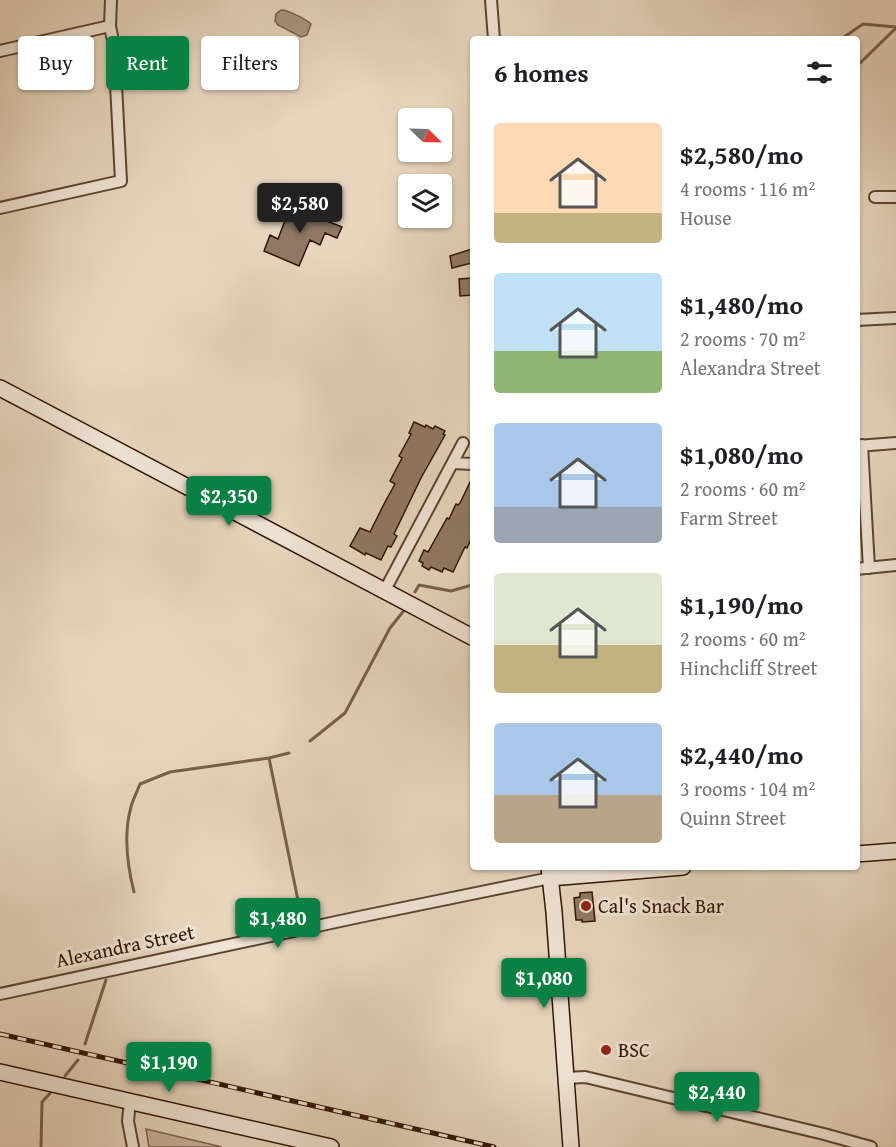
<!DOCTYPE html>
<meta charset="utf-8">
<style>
:root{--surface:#fff;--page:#f2f2f2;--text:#202124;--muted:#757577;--accent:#0b8043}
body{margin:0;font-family:"Gentium Book Plus",serif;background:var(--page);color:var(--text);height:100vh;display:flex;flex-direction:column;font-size:22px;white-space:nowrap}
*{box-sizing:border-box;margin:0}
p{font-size:20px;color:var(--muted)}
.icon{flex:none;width:33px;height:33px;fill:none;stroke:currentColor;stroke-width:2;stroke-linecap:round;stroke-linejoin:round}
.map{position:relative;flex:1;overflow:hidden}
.side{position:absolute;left:470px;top:36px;width:390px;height:834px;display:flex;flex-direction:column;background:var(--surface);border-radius:6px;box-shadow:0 2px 4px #0004}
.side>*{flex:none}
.hud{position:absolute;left:18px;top:36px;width:362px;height:54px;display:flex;gap:12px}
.needle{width:39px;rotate:113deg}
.buttons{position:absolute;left:398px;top:108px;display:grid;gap:12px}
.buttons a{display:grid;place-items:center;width:54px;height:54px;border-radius:6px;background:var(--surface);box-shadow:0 2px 4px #0004;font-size:30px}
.price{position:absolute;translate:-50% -51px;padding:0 14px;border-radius:6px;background:var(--accent);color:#fff;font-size:20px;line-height:39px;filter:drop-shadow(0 2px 3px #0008)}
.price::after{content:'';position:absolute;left:50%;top:36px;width:18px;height:14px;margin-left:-9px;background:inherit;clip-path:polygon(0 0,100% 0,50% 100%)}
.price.selected{background:#222;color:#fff}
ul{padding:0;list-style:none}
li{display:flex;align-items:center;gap:18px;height:150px;padding:0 24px}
li span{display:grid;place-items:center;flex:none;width:168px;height:120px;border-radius:6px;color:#555}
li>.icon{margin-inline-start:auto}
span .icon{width:72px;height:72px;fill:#fffc;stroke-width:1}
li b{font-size:26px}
h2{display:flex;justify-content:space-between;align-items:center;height:72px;padding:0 24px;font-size:26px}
.tag{padding:0 21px;border-radius:6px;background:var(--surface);box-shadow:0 2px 4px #0004;font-size:21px;line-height:54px}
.tag.selected{background:var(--accent);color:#fff}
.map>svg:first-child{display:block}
.green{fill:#c8b59e;stroke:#7c6450;stroke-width:1.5}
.water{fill:#a9947e;stroke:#79604c;stroke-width:1.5}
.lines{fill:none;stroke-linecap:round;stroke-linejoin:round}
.stream{stroke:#79604c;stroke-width:3}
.building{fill:#907864;stroke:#311302;stroke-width:1.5}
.street-casing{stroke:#5e4431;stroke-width:14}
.secondary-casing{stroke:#311302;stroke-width:18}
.street{stroke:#efe4d5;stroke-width:10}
.secondary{stroke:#efe4d5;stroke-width:15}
.rail-casing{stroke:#311302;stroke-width:5}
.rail{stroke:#efe4d5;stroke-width:3;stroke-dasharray:9;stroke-linecap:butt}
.poi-dot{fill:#8f2418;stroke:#efe4d5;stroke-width:2}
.labels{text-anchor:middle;stroke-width:6;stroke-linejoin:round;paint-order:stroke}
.poi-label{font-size:20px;fill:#311302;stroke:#efe4d5;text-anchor:start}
.street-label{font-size:20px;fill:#311302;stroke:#efe4d5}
</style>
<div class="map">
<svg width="896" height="1147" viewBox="0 0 896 1147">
<rect width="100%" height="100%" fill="#e7d6be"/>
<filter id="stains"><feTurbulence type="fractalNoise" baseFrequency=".00333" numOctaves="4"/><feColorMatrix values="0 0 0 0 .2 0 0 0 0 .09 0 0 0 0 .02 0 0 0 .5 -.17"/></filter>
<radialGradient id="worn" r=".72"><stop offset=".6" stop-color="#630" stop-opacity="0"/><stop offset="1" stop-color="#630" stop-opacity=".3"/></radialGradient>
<!-- green -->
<path class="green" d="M146,1129L222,1147H149Z"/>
<!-- water -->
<path class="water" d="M281,10C288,10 306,19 311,24L307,35L301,37L278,25L275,21L276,14Z"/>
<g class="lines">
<!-- stream -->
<path class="stream" d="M843,39L844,37L863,24L896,27
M856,67L896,28
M415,592L419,585L451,591L472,585
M310,741L345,713L390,628L406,608
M269,758L302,920
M134,892C127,864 123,835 131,807C133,799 137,792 140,784L170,772L269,758L289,753
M85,1044L106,980
M65,1076L78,1060
M41,1147L42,1102L52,1091"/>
</g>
<!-- building -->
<path class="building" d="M299,202L321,212L319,218L342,227L337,238L325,233L320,245L310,240L299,266L264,251L270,235L278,239L286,218L291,220Z
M472,249V263L452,268L450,256Z
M472,278V295L460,296L459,279Z
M414,422L425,427L426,425L433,429L435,426L445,431L443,434L445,435L421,478L394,534L397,536L391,547L388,546L381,560L366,553L365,555L350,546L360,528L370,532L385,502L395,484L390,481L402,458L399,456L411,434L409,433Z
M472,478V537L467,548L465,547L453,572L444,568L442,572L431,567L429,570L422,566L423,563L419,561L424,550L428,552L447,518L449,519L456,504L458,505L460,503Z
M592,892L595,921L582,922V920H576L574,898L580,897V893Z"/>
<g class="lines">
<defs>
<path id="street" d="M491,0L494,39
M0,51L110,26
M875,197H896
M0,208L121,181L114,46L110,26L111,0
M856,320L896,318
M862,445L869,568
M857,446L896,443
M453,463L472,464
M856,569L896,565
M385,590L463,443
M0,994L359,917L550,878
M566,1078L585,1077L824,1134L871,1147
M130,1101L128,1121L133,1147"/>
<path id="secondary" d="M0,388L472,637
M856,854L896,851
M549,867L554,912L571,1147
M550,878L683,867
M0,1072L331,1147"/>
</defs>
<!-- street casing -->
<use href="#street" class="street-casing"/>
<!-- secondary casing -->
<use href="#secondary" class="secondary-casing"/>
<!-- street -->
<use href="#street" class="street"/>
<!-- secondary -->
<use href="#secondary" class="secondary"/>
<defs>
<path id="rail" d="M0,1034L494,1147"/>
</defs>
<!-- rail casing -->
<use href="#rail" class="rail-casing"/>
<!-- rail -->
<use href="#rail" class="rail"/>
</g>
<!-- markers -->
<g class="poi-dot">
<circle cx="586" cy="906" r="6"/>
<circle cx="606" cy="1050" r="6"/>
</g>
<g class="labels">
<!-- poi labels -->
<g class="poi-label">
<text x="598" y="913">Cal's Snack Bar</text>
<text x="618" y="1057">BSC</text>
</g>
<!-- street labels -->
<g class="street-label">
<text transform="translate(125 946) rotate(-12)" y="7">Alexandra Street</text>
</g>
</g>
<rect width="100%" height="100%" filter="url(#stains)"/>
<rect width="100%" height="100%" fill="url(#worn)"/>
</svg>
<div class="buttons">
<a><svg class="needle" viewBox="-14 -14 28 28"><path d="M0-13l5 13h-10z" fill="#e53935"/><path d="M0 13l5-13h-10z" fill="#757577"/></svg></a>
<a><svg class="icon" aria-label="layers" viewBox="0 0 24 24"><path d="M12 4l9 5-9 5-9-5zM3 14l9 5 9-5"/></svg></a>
</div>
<b class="price selected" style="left:300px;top:234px">$2,580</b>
<b class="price" style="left:229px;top:527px">$2,350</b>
<b class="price" style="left:278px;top:949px">$1,480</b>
<b class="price" style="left:544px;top:1009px">$1,080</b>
<b class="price" style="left:169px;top:1093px">$1,190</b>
<b class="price" style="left:717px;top:1123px">$2,440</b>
<div class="hud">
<a class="tag">Buy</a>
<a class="tag selected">Rent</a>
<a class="tag">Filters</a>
</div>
<section class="side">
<h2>6 homes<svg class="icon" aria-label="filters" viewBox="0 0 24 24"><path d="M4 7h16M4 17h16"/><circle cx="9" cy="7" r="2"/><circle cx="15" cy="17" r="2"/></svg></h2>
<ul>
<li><span style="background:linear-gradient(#ffd9b3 75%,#c2b280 0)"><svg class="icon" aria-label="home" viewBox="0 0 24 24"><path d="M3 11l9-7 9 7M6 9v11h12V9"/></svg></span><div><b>$2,580/mo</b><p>4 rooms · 116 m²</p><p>House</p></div></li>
<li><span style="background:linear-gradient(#bfe0f5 65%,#8fb573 0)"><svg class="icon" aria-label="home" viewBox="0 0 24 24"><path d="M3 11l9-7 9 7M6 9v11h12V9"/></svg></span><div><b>$1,480/mo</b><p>2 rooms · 70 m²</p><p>Alexandra Street</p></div></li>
<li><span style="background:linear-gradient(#a9c7e8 70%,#9aa5b1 0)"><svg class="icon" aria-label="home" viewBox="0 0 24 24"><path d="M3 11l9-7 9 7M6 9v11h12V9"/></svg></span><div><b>$1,080/mo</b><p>2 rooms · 60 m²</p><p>Farm Street</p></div></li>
<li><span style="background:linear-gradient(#dfe7d0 60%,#c2b280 0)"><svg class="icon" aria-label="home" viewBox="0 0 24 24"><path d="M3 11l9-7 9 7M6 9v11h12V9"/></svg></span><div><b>$1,190/mo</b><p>2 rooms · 60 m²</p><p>Hinchcliff Street</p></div></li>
<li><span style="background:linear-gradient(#a9c7e8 60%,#b9a48a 0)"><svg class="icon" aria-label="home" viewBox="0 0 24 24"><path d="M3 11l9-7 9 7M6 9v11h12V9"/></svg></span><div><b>$2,440/mo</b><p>3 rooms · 104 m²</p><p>Quinn Street</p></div></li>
</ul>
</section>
</div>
